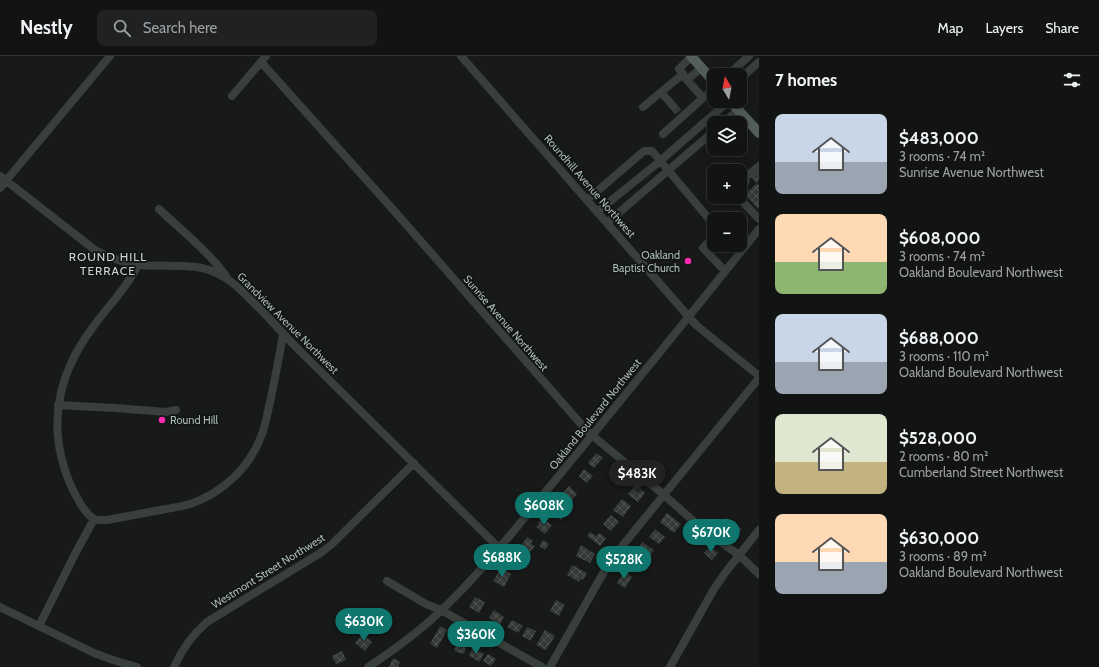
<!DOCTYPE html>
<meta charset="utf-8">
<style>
:root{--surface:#121414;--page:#1f2122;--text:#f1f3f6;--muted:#9c9ea0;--line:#313334;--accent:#0f766e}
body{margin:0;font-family:Cabin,sans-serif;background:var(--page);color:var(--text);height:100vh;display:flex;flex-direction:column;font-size:15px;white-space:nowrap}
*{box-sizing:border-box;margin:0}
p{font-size:13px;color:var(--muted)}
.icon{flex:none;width:22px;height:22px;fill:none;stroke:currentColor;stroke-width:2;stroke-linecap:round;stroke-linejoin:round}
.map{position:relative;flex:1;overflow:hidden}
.sheet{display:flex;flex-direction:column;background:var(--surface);width:340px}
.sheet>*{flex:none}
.needle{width:26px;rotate:350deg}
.tools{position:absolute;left:707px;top:12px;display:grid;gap:8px}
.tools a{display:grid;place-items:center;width:40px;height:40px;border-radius:8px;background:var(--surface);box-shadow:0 2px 10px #0003,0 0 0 1px var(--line);font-size:20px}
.price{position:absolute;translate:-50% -34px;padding:0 9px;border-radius:14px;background:var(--accent);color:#fff;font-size:13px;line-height:26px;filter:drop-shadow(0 1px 2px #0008)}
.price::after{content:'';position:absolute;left:50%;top:24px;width:12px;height:9px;margin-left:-6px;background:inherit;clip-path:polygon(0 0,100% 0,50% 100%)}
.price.active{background:#222;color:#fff}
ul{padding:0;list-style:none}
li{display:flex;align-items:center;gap:12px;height:100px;padding:0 16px}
li span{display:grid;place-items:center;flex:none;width:112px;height:80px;border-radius:8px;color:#555}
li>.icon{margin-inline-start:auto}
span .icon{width:48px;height:48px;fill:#fffc;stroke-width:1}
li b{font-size:17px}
h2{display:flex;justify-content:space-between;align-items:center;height:48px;padding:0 16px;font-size:17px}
header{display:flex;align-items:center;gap:24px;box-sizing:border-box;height:56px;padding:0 20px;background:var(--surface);border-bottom:1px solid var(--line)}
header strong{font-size:19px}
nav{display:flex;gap:22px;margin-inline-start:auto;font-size:14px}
.search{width:280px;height:36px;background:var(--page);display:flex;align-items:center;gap:10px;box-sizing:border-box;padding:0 14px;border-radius:8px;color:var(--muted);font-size:15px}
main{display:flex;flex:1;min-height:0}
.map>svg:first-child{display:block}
.building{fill:url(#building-cross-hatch)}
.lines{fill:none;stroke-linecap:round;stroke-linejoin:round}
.minor-tunnel{stroke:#353a38;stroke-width:8;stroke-dasharray:8 4;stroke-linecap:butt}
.minor{stroke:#39403c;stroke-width:8}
.major{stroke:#545f59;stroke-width:10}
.poi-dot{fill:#ff2bb1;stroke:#131515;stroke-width:1.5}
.labels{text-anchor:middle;stroke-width:3.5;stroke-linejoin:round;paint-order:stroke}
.street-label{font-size:11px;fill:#a9bbb0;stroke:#131515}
.poi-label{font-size:11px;fill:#a9bbb0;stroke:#131515;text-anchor:end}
.neighbourhood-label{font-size:12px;letter-spacing:1px;fill:#cbd7d0;stroke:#131515}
</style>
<header>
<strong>Nestly</strong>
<div class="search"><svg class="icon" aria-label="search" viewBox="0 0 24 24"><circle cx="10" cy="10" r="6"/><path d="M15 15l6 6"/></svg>Search here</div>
<nav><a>Map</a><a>Layers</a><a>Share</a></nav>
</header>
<main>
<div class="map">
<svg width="759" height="611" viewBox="0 0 759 611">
<defs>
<pattern id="building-cross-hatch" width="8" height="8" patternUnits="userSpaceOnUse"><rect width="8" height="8" fill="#353937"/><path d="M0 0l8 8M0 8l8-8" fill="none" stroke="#4f5451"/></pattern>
</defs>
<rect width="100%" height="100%" fill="#181a1a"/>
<!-- building -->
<path class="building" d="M759,114V124L756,127L751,121Z
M757,127L759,129V151L758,153L745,138Z
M596,397L603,402L594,412L588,407Z
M584,413L593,420L587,427L579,420Z
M636,429L645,437L638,446L628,438Z
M569,430L577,438L571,445L562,438Z
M622,443L631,450L623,461L613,454Z
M555,445L568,455L561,464L548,455Z
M667,457L681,468L674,477L660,466Z
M611,459L619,466L611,475L603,468Z
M726,462L742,473L735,481L720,470Z
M541,463L545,466L546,465L552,469L545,478L536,471L540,468L538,467Z
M655,473L665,481L659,488L649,481Z
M590,476L596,480L599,477L606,482L600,490L587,480Z
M527,481L533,485L531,488L535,490L528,499L519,493Z
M543,484L549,488L545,494L539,490Z
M642,486L654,494L649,502L637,495Z
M581,489L595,498L590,507L576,500Z
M710,490L718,497L712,504L704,497Z
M516,497L525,502L518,515L508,510Z
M635,500L642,507L635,515L628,509Z
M572,509L587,517L583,524L580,523L579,526L567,519Z
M501,512L511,518L504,531L493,525Z
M624,516L632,521L625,532L617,527Z
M475,541L485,546L479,557L469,551Z
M556,544L565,549L559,560L550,555Z
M494,554L504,561L500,568L489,562Z
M512,564L523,570L518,577L507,571Z
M440,570L447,574L437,592L430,588Z
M527,571L536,575L531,585L522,580Z
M545,574L555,580L546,594L536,589Z
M362,578L372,586L365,595L355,587Z
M459,582L465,584L463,591L466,592L464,598L454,595Z
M473,592L484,598L479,606L469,599Z
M342,595L346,604L336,608L332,600Z
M488,598L496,603L491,610L483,605Z
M393,602L400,606L398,611H389Z"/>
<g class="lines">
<!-- minor-tunnel -->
<path class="minor-tunnel" d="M673,50L679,57"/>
<!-- minor -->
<path class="minor" d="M461,0L696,269L759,320
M261,6L397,158L587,375L664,439L698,469L712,480L739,499L759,518
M728,19L749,0
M684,20L687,24L701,12
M740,23L759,6
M687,24L703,42L714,33
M661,36L673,50
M232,40L266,0
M643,51L683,18L679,13L691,1
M723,67L738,54
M663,78L703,42
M0,120L95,194C109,201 123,207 138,209C167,212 197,204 224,221C235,227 244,237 253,246C271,263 286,282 304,299C369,363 434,427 499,492
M0,132L110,0
M740,134L745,127L746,121L759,110
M738,141L759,163
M587,144L644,95H652L714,169
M159,153C182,175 208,195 226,220
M597,156L660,105L729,45
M607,167L714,75
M714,180L703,192L725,215
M732,189L740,197
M58,349L115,352L166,356L176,354
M94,463L97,464H107C123,461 139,458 155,455C166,453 179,451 190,448C223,437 251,410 262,378C266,367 268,354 271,342C275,321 280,299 283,277
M94,463C81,455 68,425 64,411C48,360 62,312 93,271C108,250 127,232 138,209
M387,525L426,548L441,554L542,611
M0,551L94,597L113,604L137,611
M39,570L74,500L94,463
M174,611C182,593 192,579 207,566L322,496L332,488L414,407
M368,611C390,597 411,581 431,564C487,513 532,451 580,394C640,321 700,247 759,173
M550,611L610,505L759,322
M670,611L714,533L725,517L759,474"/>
<!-- major -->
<path class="major" d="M691,0L714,26
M730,45L759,77"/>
</g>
<!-- markers -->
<g class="poi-dot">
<circle cx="688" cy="205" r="4"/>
<circle cx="162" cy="364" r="4"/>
</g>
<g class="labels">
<!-- street labels -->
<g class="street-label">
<text transform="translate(590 130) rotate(49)" y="4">Roundhill Avenue Northwest</text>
<text transform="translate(288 267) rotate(45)" y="4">Grandview Avenue Northwest</text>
<text transform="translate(506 267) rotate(49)" y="4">Sunrise Avenue Northwest</text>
<text transform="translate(595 358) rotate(-51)" y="4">Oakland Boulevard Northwest</text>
<text transform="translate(268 515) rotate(-32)" y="4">Westmont Street Northwest</text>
</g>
<!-- poi labels -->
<g class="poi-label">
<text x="680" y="203">Oakland<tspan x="680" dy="13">Baptist Church</tspan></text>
<text x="170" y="368" text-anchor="start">Round Hill</text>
</g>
<!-- neighbourhood labels -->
<g class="neighbourhood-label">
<text x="108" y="205">ROUND HILL<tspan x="108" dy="14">TERRACE</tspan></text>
</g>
</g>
</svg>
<div class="tools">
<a><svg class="needle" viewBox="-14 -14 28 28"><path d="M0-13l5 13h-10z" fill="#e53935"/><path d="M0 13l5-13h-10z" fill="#9c9ea0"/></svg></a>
<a><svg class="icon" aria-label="layers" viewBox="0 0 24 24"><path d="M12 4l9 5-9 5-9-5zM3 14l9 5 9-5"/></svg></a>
<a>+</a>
<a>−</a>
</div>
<b class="price active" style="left:637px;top:438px">$483K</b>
<b class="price" style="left:544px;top:470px">$608K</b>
<b class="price" style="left:711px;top:497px">$670K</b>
<b class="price" style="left:502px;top:522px">$688K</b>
<b class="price" style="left:624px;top:524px">$528K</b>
<b class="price" style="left:364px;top:586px">$630K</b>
<b class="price" style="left:476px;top:599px">$360K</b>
</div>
<section class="sheet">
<h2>7 homes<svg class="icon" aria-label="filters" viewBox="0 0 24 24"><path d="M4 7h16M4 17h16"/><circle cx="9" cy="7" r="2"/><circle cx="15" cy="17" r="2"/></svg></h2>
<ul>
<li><span style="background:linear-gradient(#c9d6e8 60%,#9aa5b1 0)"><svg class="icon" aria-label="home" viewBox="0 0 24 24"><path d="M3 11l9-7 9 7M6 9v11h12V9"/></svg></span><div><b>$483,000</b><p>3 rooms · 74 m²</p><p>Sunrise Avenue Northwest</p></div></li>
<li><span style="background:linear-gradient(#ffd9b3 60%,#8fb573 0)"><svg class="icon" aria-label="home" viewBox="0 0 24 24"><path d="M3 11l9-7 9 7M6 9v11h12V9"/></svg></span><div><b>$608,000</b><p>3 rooms · 74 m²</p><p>Oakland Boulevard Northwest</p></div></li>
<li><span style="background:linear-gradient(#c9d6e8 60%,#9aa5b1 0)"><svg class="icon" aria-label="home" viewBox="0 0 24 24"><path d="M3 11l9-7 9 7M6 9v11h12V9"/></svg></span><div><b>$688,000</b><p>3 rooms · 110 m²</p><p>Oakland Boulevard Northwest</p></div></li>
<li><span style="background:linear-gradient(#dfe7d0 60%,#c2b280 0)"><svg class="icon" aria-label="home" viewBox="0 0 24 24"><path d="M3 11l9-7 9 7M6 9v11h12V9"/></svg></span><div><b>$528,000</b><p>2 rooms · 80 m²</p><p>Cumberland Street Northwest</p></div></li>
<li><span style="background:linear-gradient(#ffd9b3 60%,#9aa5b1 0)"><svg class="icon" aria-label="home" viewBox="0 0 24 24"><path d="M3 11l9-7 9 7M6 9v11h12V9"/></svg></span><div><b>$630,000</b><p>3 rooms · 89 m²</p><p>Oakland Boulevard Northwest</p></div></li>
</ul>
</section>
</main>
